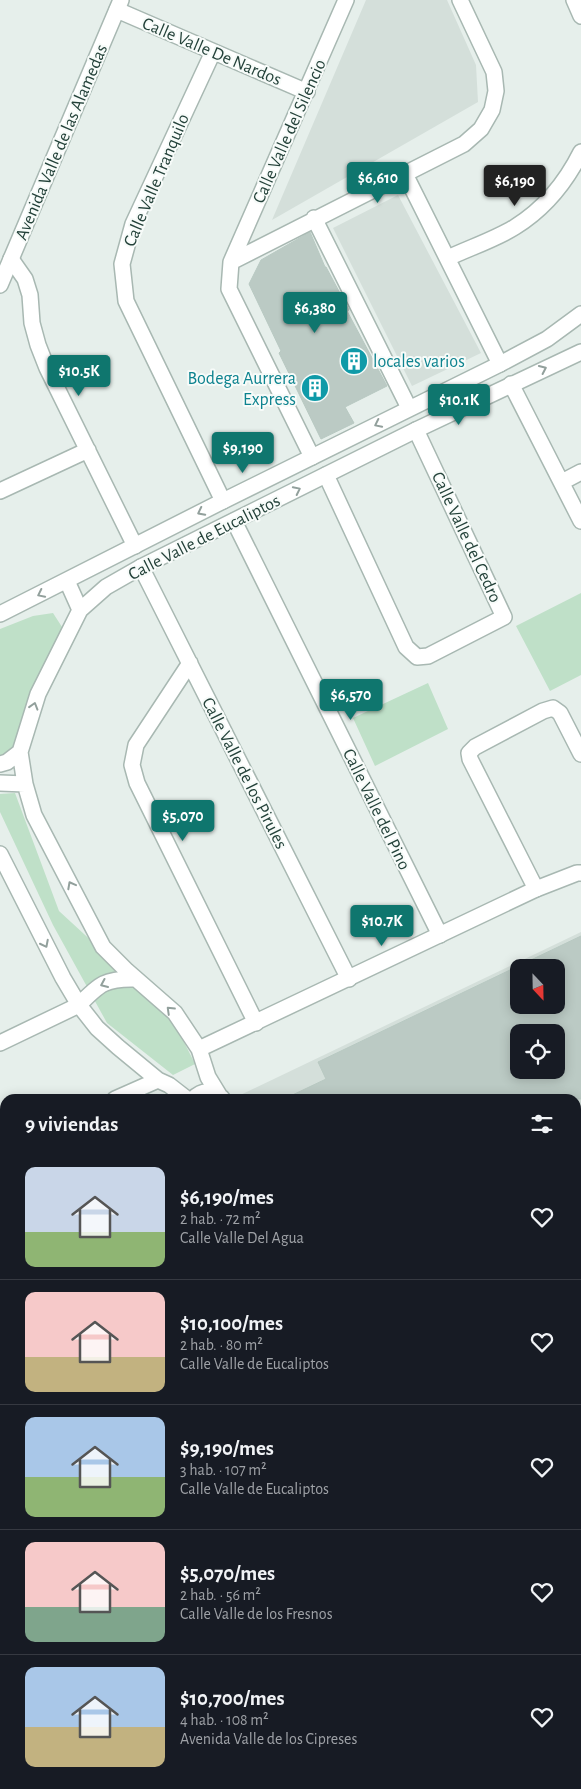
<!DOCTYPE html>
<html lang="es">
<meta charset="utf-8">
<style>
:root{--surface:#171b24;--page:#242831;--text:#f1f3f6;--muted:#9ea1a6;--line:#363941;--accent:#0f766e}
body{margin:0;font-family:"Alegreya Sans",sans-serif;background:var(--page);color:var(--text);height:100vh;display:flex;flex-direction:column;font-size:19px;white-space:nowrap}
*{box-sizing:border-box;margin:0}
p{font-size:16px;color:var(--muted)}
.icon{flex:none;width:28px;height:28px;fill:none;stroke:currentColor;stroke-width:2;stroke-linecap:round;stroke-linejoin:round}
.map{position:relative;flex:1;overflow:hidden}
.sheet{position:absolute;left:0px;top:1094px;width:581px;height:696px;display:flex;flex-direction:column;background:var(--surface);border-radius:15px 15px 0 0;box-shadow:0 2px 12px #0003}
.sheet>*{flex:none}
.needle{width:32px;rotate:158deg}
.tools{position:absolute;left:510px;top:959px;display:grid;gap:10px}
.tools a{display:grid;place-items:center;width:55px;height:55px;border-radius:10px;background:var(--surface);box-shadow:0 2px 12px #0003;font-size:25px}
.price{position:absolute;translate:-50% -42px;padding:0 11px;border-radius:5px;background:var(--accent);color:#fff;font-size:16px;line-height:32px;filter:drop-shadow(0 1px 2px #0008)}
.price::after{content:'';position:absolute;left:50%;top:30px;width:15px;height:11px;margin-left:-8px;background:inherit;clip-path:polygon(0 0,100% 0,50% 100%)}
.price.current{background:#222;color:#fff}
ul{padding:0;list-style:none}
li{display:flex;align-items:center;gap:15px;height:125px;padding:0 25px}
li+li{border-top:1px solid var(--line)}
li span{display:grid;place-items:center;flex:none;width:140px;height:100px;border-radius:10px;color:#555}
li>.icon{margin-inline-start:auto}
span .icon{width:60px;height:60px;fill:#fffc;stroke-width:1}
li b{font-size:21px}
h2{display:flex;justify-content:space-between;align-items:center;height:60px;padding:0 25px;font-size:21px}
.map>svg:first-child{display:block}
.built{fill:#d4dfda;fill-rule:evenodd}
.green{fill:#bfe0c8}
.building{fill:#bbcac4;stroke:#b8c9c2;fill-rule:evenodd}
.lines{fill:none;stroke-linecap:round;stroke-linejoin:round}
.minor-casing{stroke:#a8b8b2;stroke-width:18}
.tertiary-casing{stroke:#a8b8b2;stroke-width:18}
.secondary-casing{stroke:#a4bbb3;stroke-width:18}
.minor{stroke:#fff;stroke-width:15}
.tertiary{stroke:#fff;stroke-width:15}
.secondary{stroke:#fff;stroke-width:15}
.oneway{stroke:#92a09c}
.labels{text-anchor:middle;stroke-width:4;stroke-linejoin:round;paint-order:stroke}
.street-label{font-size:18px;fill:#24423a;stroke:#f7fbf9}
.culture-label{font-size:18px;fill:#0d838f;stroke:#f7fbf9;text-anchor:start}
</style>
<div class="map">
<svg width="581" height="1789" viewBox="0 0 581 1789">
<rect width="100%" height="100%" fill="#e6efeb"/>
<!-- built -->
<path class="built" d="M366,0H447L476,65L478,102L272,220Z
M398,195L481,353L412,386L333,228Z
M581,932V1789H564L562,1785H576V1099L234,1098ZM519,968H556V1005H519ZM519,1032H556V1070H519Z
M5,1222V1785H466L460,1789H0V1225Z"/>
<!-- green -->
<path class="green" d="M581,593V675L550,691L516,626Z
M53,613L62,627L59,640L27,723L14,747L12,755L0,760V629L33,616Z
M428,683L448,729L375,766L353,718Z
M15,793L59,911L159,1003L180,1034L195,1064L173,1075L107,1023L53,925L0,812V794Z"/>
<!-- building -->
<path class="building" d="M310,232L325,267H326L349,310L347,311L387,386L345,407L354,423L321,439L279,353L281,351L249,284L261,260Z
M581,936V1099H284L326,1079L318,1062ZM519,968H556V1005H519ZM519,1032H556V1070H519Z"/>
<g class="lines">
<defs>
<path id="minor" d="M574,0L581,16
M117,10L307,92
M213,52L133,224L122,264L126,301L223,501
M405,174L500,364
M314,218L409,408
M448,258C469,248 496,239 515,227C544,209 566,182 581,152
M11,259L25,279L30,295L32,323L38,345L47,368L135,546
M231,262L464,144L481,129L492,110L496,91L494,72L460,0
M511,384L581,521
M312,457L229,289L231,262L346,0
M326,475L406,647L417,657L428,656L504,617L416,430
M562,482L581,472
M0,491L88,450
M234,521L440,935
M141,567L349,979
M190,663L136,745L132,765L137,783L256,1023
M536,889L470,759L469,753L475,747L543,711L553,708L560,713L581,754
M0,1043L79,1005
M576,1746L581,1744"/>
<path id="tertiary" d="M0,285L121,0
M67,581L80,610
M0,614L223,501L500,364L547,339L581,314
M0,764L7,762L20,752
M0,783L25,784
M0,854L63,978L79,1005L97,1028L118,1047L158,1080L169,1085L187,1099
M79,1005C99,984 106,978 136,979
M199,1049L536,889L577,873H581
M219,1095L208,1077L199,1049L175,1013L127,971L103,947L34,815L25,784L20,752L38,694L80,610L106,587L141,567L416,430L581,352
M115,1099L158,1080
M193,1099C202,1090 212,1089 222,1098
M0,1150L5,1147
M0,1218L5,1215"/>
<path id="secondary" d="M544,1785L546,1789
M499,1789L505,1785"/>
</defs>
<!-- minor casing -->
<use href="#minor" class="minor-casing"/>
<!-- tertiary casing -->
<use href="#tertiary" class="tertiary-casing"/>
<!-- secondary casing -->
<use href="#secondary" class="secondary-casing"/>
<!-- minor -->
<use href="#minor" class="minor"/>
<!-- tertiary -->
<use href="#tertiary" class="tertiary"/>
<!-- secondary -->
<use href="#secondary" class="secondary"/>
</g>
<!-- one-way arrows -->
<defs><path id="oneway-chevron" d="M-2-3.5L2.5 0L-2 3.5" fill="none" stroke-width="1.6" stroke-linecap="round" stroke-linejoin="round" transform="scale(1.25)"/></defs>
<g class="oneway">
<use href="#oneway-chevron" transform="translate(543 369) rotate(-25)"/>
<use href="#oneway-chevron" transform="translate(378 424) rotate(154)"/>
<use href="#oneway-chevron" transform="translate(297 490) rotate(-26)"/>
<use href="#oneway-chevron" transform="translate(201 512) rotate(153)"/>
<use href="#oneway-chevron" transform="translate(41 594) rotate(154)"/>
<use href="#oneway-chevron" transform="translate(34 706) rotate(-73)"/>
<use href="#oneway-chevron" transform="translate(71 885) rotate(-118)"/>
<use href="#oneway-chevron" transform="translate(45 944) rotate(63)"/>
<use href="#oneway-chevron" transform="translate(104 984) rotate(156)"/>
<use href="#oneway-chevron" transform="translate(170 1010) rotate(-136)"/>
</g>
<!-- icons -->
<defs>
<symbol id="building-disc" viewBox="-11 -11 22 22"><circle r="9.5" fill="#0f9aa8" stroke="#f7fbf9"/><path d="M-4-6H4V6H1V3H-1V6H-4ZM-2.5-4.3h1.7v1.8h-1.7ZM.8-4.3h1.7v1.8H.8ZM-2.5-1h1.7V.8h-1.7ZM.8-1h1.7V.8H.8Z" fill="#fff"/></symbol>
</defs>
<g fill-rule="evenodd">
<use href="#building-disc" x="338" y="345" width="32" height="32"/>
<use href="#building-disc" x="299" y="372" width="32" height="32"/>
</g>
<g class="labels">
<!-- street labels -->
<g class="street-label">
<text transform="translate(212 51) rotate(23)" y="6">Calle Valle De Nardos</text>
<text transform="translate(289 131) rotate(-66)" y="6">Calle Valle del Silencio</text>
<text transform="translate(61 142) rotate(-67)" y="6">Avenida Valle de las Alamedas</text>
<text transform="translate(156 180) rotate(-67)" y="6">Calle Valle Tranquilo</text>
<text transform="translate(204 537) rotate(-27)" y="6">Calle Valle de Eucaliptos</text>
<text transform="translate(467 537) rotate(65)" y="6">Calle Valle del Cedro</text>
<text transform="translate(245 773) rotate(63)" y="6">Calle Valle de los Pirules</text>
<text transform="translate(377 809) rotate(64)" y="6">Calle Valle del Pino</text>
</g>
<!-- culture labels -->
<g class="culture-label">
<text x="373" y="367">locales varios</text>
<text x="296" y="384" text-anchor="end">Bodega Aurrera<tspan x="296" dy="21">Express</tspan></text>
</g>
</g>
</svg>
<div class="tools">
<a><svg class="needle" viewBox="-14 -14 28 28"><path d="M0-13l5 13h-10z" fill="#e53935"/><path d="M0 13l5-13h-10z" fill="#9ea1a6"/></svg></a>
<a><svg class="icon" aria-label="locate" viewBox="0 0 24 24"><circle cx="12" cy="12" r="6"/><path d="M12 2v4M12 18v4M2 12h4M18 12h4"/></svg></a>
</div>
<b class="price" style="left:378px;top:204px">$6,610</b>
<b class="price current" style="left:515px;top:207px">$6,190</b>
<b class="price" style="left:315px;top:334px">$6,380</b>
<b class="price" style="left:79px;top:397px">$10.5K</b>
<b class="price" style="left:459px;top:426px">$10.1K</b>
<b class="price" style="left:243px;top:474px">$9,190</b>
<b class="price" style="left:351px;top:721px">$6,570</b>
<b class="price" style="left:183px;top:842px">$5,070</b>
<b class="price" style="left:382px;top:947px">$10.7K</b>
<section class="sheet">
<h2>9 viviendas<svg class="icon" aria-label="filters" viewBox="0 0 24 24"><path d="M4 7h16M4 17h16"/><circle cx="9" cy="7" r="2"/><circle cx="15" cy="17" r="2"/></svg></h2>
<ul>
<li><span style="background:linear-gradient(#c9d6e8 65%,#8fb573 0)"><svg class="icon" aria-label="home" viewBox="0 0 24 24"><path d="M3 11l9-7 9 7M6 9v11h12V9"/></svg></span><div><b>$6,190/mes</b><p>2 hab. · 72 m²</p><p>Calle Valle Del Agua</p></div><svg class="icon" aria-label="heart" viewBox="0 0 24 24"><path d="M12 20l-8-8c-3-5 5-10 8-4 3-6 11-1 8 4z"/></svg></li>
<li><span style="background:linear-gradient(#f6c9c9 65%,#c2b280 0)"><svg class="icon" aria-label="home" viewBox="0 0 24 24"><path d="M3 11l9-7 9 7M6 9v11h12V9"/></svg></span><div><b>$10,100/mes</b><p>2 hab. · 80 m²</p><p>Calle Valle de Eucaliptos</p></div><svg class="icon" aria-label="heart" viewBox="0 0 24 24"><path d="M12 20l-8-8c-3-5 5-10 8-4 3-6 11-1 8 4z"/></svg></li>
<li><span style="background:linear-gradient(#a9c7e8 60%,#8fb573 0)"><svg class="icon" aria-label="home" viewBox="0 0 24 24"><path d="M3 11l9-7 9 7M6 9v11h12V9"/></svg></span><div><b>$9,190/mes</b><p>3 hab. · 107 m²</p><p>Calle Valle de Eucaliptos</p></div><svg class="icon" aria-label="heart" viewBox="0 0 24 24"><path d="M12 20l-8-8c-3-5 5-10 8-4 3-6 11-1 8 4z"/></svg></li>
<li><span style="background:linear-gradient(#f6c9c9 65%,#7fa58c 0)"><svg class="icon" aria-label="home" viewBox="0 0 24 24"><path d="M3 11l9-7 9 7M6 9v11h12V9"/></svg></span><div><b>$5,070/mes</b><p>2 hab. · 56 m²</p><p>Calle Valle de los Fresnos</p></div><svg class="icon" aria-label="heart" viewBox="0 0 24 24"><path d="M12 20l-8-8c-3-5 5-10 8-4 3-6 11-1 8 4z"/></svg></li>
<li><span style="background:linear-gradient(#a9c7e8 60%,#c2b280 0)"><svg class="icon" aria-label="home" viewBox="0 0 24 24"><path d="M3 11l9-7 9 7M6 9v11h12V9"/></svg></span><div><b>$10,700/mes</b><p>4 hab. · 108 m²</p><p>Avenida Valle de los Cipreses</p></div><svg class="icon" aria-label="heart" viewBox="0 0 24 24"><path d="M12 20l-8-8c-3-5 5-10 8-4 3-6 11-1 8 4z"/></svg></li>
</ul>
</section>
</div>
